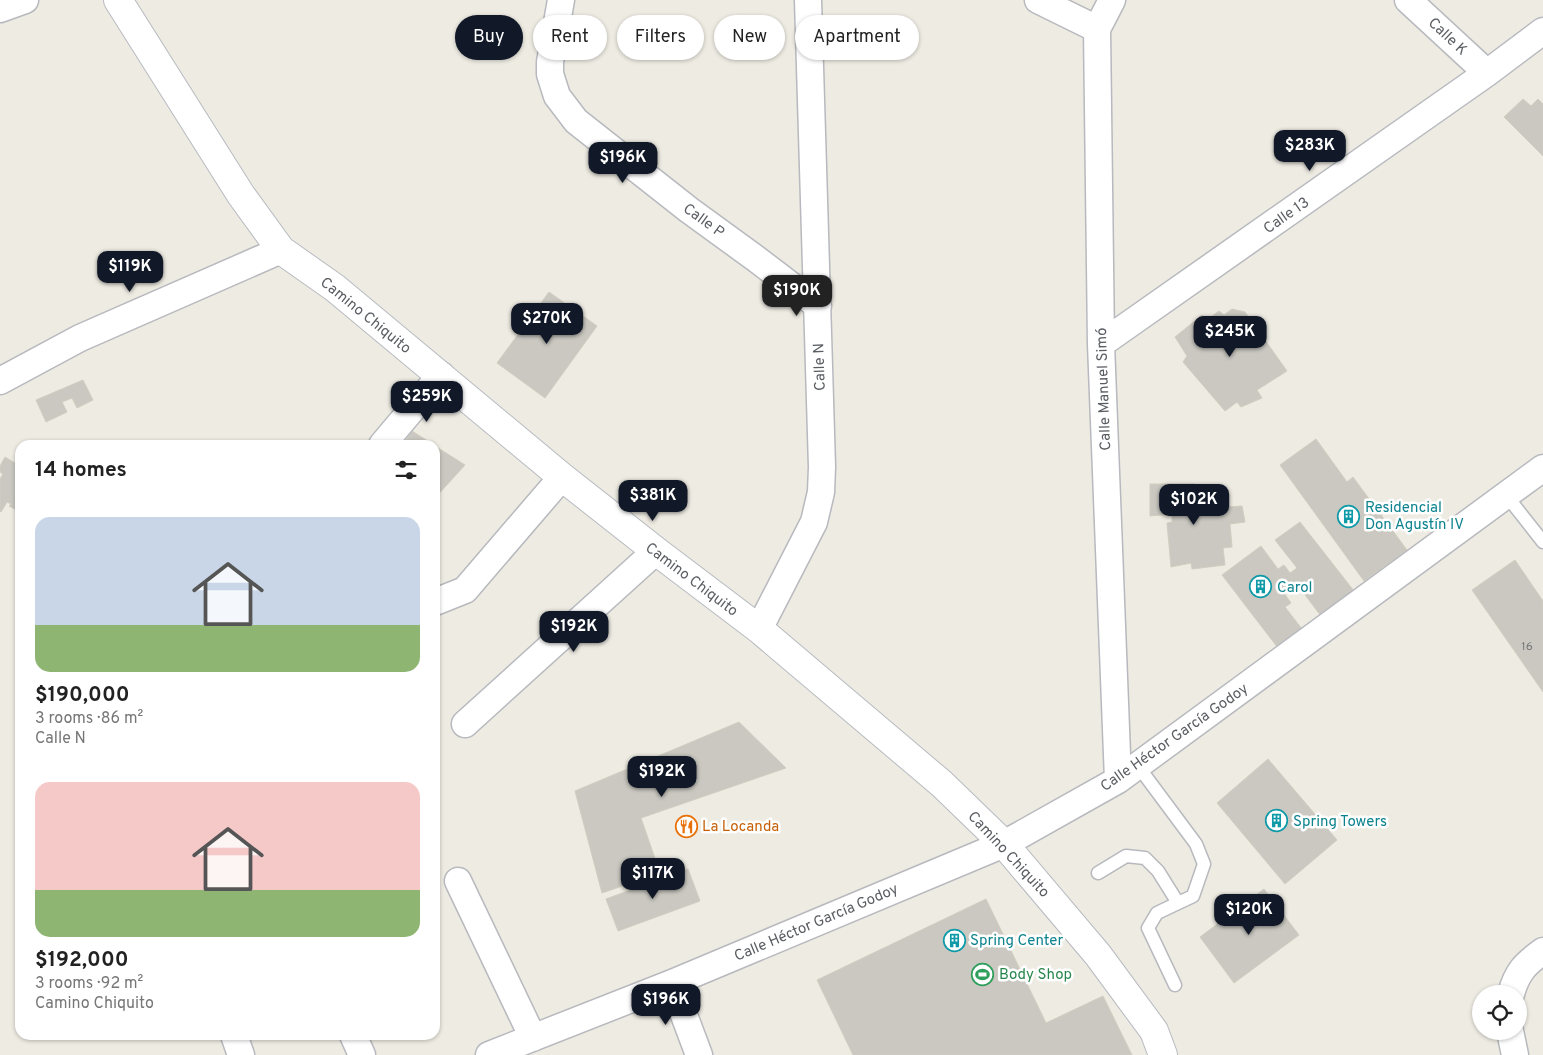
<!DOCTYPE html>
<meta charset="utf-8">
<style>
:root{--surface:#fff;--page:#f6f6f6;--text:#222;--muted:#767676;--accent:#111827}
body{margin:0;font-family:Overpass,sans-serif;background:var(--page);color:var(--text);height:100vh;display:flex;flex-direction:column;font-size:19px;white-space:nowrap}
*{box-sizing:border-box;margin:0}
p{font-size:16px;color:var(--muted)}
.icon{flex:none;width:28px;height:28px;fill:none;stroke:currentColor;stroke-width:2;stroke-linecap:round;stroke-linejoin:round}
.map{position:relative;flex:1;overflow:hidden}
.sheet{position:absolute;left:15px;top:440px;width:425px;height:600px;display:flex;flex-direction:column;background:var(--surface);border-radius:15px;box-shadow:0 1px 4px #0004}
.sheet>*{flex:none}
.guide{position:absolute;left:455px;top:15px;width:475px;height:45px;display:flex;gap:10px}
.tools{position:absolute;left:1472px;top:985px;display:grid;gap:10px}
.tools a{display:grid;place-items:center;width:55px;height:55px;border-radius:50%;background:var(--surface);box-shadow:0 1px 4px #0004;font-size:25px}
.price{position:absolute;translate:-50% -42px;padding:0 11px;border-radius:10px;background:var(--accent);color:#fff;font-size:16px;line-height:32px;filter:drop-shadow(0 1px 2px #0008)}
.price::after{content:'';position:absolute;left:50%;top:30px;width:15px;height:11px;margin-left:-8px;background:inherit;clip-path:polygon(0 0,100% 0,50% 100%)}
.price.active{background:#222;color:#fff}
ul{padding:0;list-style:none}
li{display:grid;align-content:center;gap:10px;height:265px;padding:0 20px}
li span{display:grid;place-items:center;height:155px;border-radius:15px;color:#555}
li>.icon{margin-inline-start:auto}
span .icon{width:90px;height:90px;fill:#fffc;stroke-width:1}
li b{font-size:21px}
h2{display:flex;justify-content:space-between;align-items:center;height:60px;padding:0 20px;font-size:21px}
.chip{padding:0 18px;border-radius:22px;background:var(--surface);box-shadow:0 1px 4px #0004;font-size:18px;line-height:45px}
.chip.active{background:var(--accent);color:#fff}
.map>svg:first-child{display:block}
.building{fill:#cac8c1;stroke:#d1cec0}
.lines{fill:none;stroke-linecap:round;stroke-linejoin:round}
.service-casing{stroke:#b7b9be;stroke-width:15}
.minor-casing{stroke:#b7b9be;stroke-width:29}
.secondary-casing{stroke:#b7bac0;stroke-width:30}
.service{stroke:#fff;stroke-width:12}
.minor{stroke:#fff;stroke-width:26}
.secondary{stroke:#fff;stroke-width:28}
.labels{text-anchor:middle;stroke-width:5;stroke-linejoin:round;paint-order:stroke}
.number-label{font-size:12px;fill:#76787a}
.street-label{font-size:15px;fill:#5a5d62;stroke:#fff}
.culture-label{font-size:15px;fill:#0d838f;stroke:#fff;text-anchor:start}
.food-label{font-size:15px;fill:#c56008;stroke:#fff;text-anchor:start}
.leisure-label{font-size:15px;fill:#27864d;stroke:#fff;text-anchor:start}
</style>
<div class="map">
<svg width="1543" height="1055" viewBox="0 0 1543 1055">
<rect width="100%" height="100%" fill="#edebe2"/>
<!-- building -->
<path class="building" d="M1523,99L1531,106L1538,99L1543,104V156L1504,117Z
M549,292L597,326L545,398L497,363Z
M1232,309L1245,312L1287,371L1257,390L1262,398L1241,407L1237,402L1225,411L1183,362L1187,356L1175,337L1202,315L1207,320L1219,311L1224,315Z
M83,380L93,400L77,408L72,398L62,402L67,412L46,422L36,400Z
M412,431L434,445H403Z
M1316,439L1347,482L1353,477L1407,550L1364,581L1280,465Z
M435,446L465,465L435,498Z
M5,457L20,466V512L9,506L11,504L7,502L1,512L0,511V479L3,474L0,472V466Z
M1150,484H1195L1199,509L1242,506L1245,522L1230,524L1232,547L1223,548L1225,565L1192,569L1191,563L1171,567L1167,523L1172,522V514L1150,516Z
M1300,522L1354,591L1321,616L1296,583L1284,593L1291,603L1285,607L1302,629L1278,648L1222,575L1261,546L1278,569L1284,565L1290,573L1297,568L1275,540Z
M1515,560L1543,601V692L1472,590Z
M739,722L786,768L641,818L660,873L602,893L575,791Z
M1268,759L1337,840L1285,884L1217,803Z
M688,869L700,901L618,931L606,899Z
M1264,889L1299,935L1234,983L1200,937Z
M986,899L1046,1023L1103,996L1132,1055H853L817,980Z"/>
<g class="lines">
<defs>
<path id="service" d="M1506,495L1543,542
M1138,766L1196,844L1204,864L1193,896L1157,913L1148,928L1175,985
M1098,873L1126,856L1145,858L1158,871L1178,903"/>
<path id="minor" d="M561,0L550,62V74L557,96L576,121L689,210L755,258L818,306
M1038,0L1097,29
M1112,0L1097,29L1101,344L1118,780
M1408,0L1487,73
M0,9L25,0
M1101,344L1487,73L1543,31
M0,381L80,338L281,250
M382,445L441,375
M435,602L465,590L562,477
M759,629L814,522L821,492L822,467L808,0
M465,724L656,551
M458,881L533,1038
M672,983L699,1055
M1511,994C1517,972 1525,964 1543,951
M1510,1031L1515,1055
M234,1035L241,1055
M353,1035L362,1055
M489,1055L672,983L1004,844L1118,780L1543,468"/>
<path id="secondary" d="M118,0L241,195L281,250L335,288L562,477L656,551L759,629L942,784L1004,844L1098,955L1154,1031L1163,1055"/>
</defs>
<!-- service casing -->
<use href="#service" class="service-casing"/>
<!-- minor casing -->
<use href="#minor" class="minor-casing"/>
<!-- secondary casing -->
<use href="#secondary" class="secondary-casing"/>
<!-- service -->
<use href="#service" class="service"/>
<!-- minor -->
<use href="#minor" class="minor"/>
<!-- secondary -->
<use href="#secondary" class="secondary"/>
</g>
<!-- icons -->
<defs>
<symbol id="building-ring" viewBox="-11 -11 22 22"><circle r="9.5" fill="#fff" stroke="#0f9aa8" stroke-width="1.5"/><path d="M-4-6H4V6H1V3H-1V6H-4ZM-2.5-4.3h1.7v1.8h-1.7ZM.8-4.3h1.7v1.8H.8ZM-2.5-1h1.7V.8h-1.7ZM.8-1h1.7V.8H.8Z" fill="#0f9aa8"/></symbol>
<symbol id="restaurant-ring" viewBox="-11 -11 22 22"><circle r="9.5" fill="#fff" stroke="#e8710a" stroke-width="1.5"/><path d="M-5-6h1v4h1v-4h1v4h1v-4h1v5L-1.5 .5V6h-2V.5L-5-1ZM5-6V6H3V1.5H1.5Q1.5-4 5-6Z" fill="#e8710a"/></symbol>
<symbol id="stadium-ring" viewBox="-11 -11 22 22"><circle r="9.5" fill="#fff" stroke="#2e9e5b" stroke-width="1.5"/><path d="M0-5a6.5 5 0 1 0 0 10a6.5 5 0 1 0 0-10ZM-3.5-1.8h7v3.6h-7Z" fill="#2e9e5b"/></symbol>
</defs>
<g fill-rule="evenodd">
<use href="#building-ring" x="1336" y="504" width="25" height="25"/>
<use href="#building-ring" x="1248" y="574" width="25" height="25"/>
<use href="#building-ring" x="1264" y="808" width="25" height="25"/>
<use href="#restaurant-ring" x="674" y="814" width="25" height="25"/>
<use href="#building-ring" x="942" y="928" width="25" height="25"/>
<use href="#stadium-ring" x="970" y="962" width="25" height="25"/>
</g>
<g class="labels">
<!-- number labels -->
<g class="number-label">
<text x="1527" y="650">16</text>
</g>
<!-- street labels -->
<g class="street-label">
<text transform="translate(1448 36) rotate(43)" y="5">Calle K</text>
<text transform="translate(1286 215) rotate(-35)" y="5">Calle 13</text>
<text transform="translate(704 220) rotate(36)" y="5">Calle P</text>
<text transform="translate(366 315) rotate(39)" y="5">Camino Chiquito</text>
<text transform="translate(819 367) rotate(-92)" y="5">Calle N</text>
<text transform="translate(1103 389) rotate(-92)" y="5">Calle Manuel Simó</text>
<text transform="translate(692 579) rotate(37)" y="5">Camino Chiquito</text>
<text transform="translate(1174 737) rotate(-35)" y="5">Calle Héctor García Godoy</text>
<text transform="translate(1009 854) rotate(47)" y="5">Camino Chiquito</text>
<text transform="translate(816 922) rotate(-23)" y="5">Calle Héctor García Godoy</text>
</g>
<!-- culture labels -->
<g class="culture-label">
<text x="1365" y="512">Residencial<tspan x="1365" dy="17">Don Agustín IV</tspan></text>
<text x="1277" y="592">Carol</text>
<text x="1293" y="826">Spring Towers</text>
<text x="970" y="945">Spring Center</text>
</g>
<!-- food labels -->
<g class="food-label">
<text x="702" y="831">La Locanda</text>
</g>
<!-- leisure labels -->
<g class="leisure-label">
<text x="999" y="979">Body Shop</text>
</g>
</g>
</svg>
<div class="tools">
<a><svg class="icon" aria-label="locate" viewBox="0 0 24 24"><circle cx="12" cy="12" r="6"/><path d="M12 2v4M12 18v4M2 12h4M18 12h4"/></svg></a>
</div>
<b class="price" style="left:1310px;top:172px">$283K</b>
<b class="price" style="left:623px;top:184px">$196K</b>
<b class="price" style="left:130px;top:293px">$119K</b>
<b class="price active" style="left:797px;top:317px">$190K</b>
<b class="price" style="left:547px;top:345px">$270K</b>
<b class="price" style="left:1230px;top:358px">$245K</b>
<b class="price" style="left:427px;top:423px">$259K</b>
<b class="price" style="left:653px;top:522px">$381K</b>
<b class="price" style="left:1194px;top:526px">$102K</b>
<b class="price" style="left:574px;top:653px">$192K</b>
<b class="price" style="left:662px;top:798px">$192K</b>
<b class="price" style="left:653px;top:900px">$117K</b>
<b class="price" style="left:1249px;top:936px">$120K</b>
<b class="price" style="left:666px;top:1026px">$196K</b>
<div class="guide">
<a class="chip active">Buy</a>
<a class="chip">Rent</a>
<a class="chip">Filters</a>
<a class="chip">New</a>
<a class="chip">Apartment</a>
</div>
<section class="sheet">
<h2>14 homes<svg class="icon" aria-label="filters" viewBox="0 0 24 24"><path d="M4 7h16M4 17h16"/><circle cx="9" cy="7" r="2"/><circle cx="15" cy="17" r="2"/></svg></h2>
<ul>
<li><span style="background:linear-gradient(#c9d6e8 70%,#8fb573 0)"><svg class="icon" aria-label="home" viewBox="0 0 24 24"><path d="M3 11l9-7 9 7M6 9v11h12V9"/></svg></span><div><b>$190,000</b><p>3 rooms · 86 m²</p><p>Calle N</p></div></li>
<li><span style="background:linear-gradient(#f6c9c9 70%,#8fb573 0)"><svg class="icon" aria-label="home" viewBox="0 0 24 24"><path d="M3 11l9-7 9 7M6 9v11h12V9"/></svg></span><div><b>$192,000</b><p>3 rooms · 92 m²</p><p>Camino Chiquito</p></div></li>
</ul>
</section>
</div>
